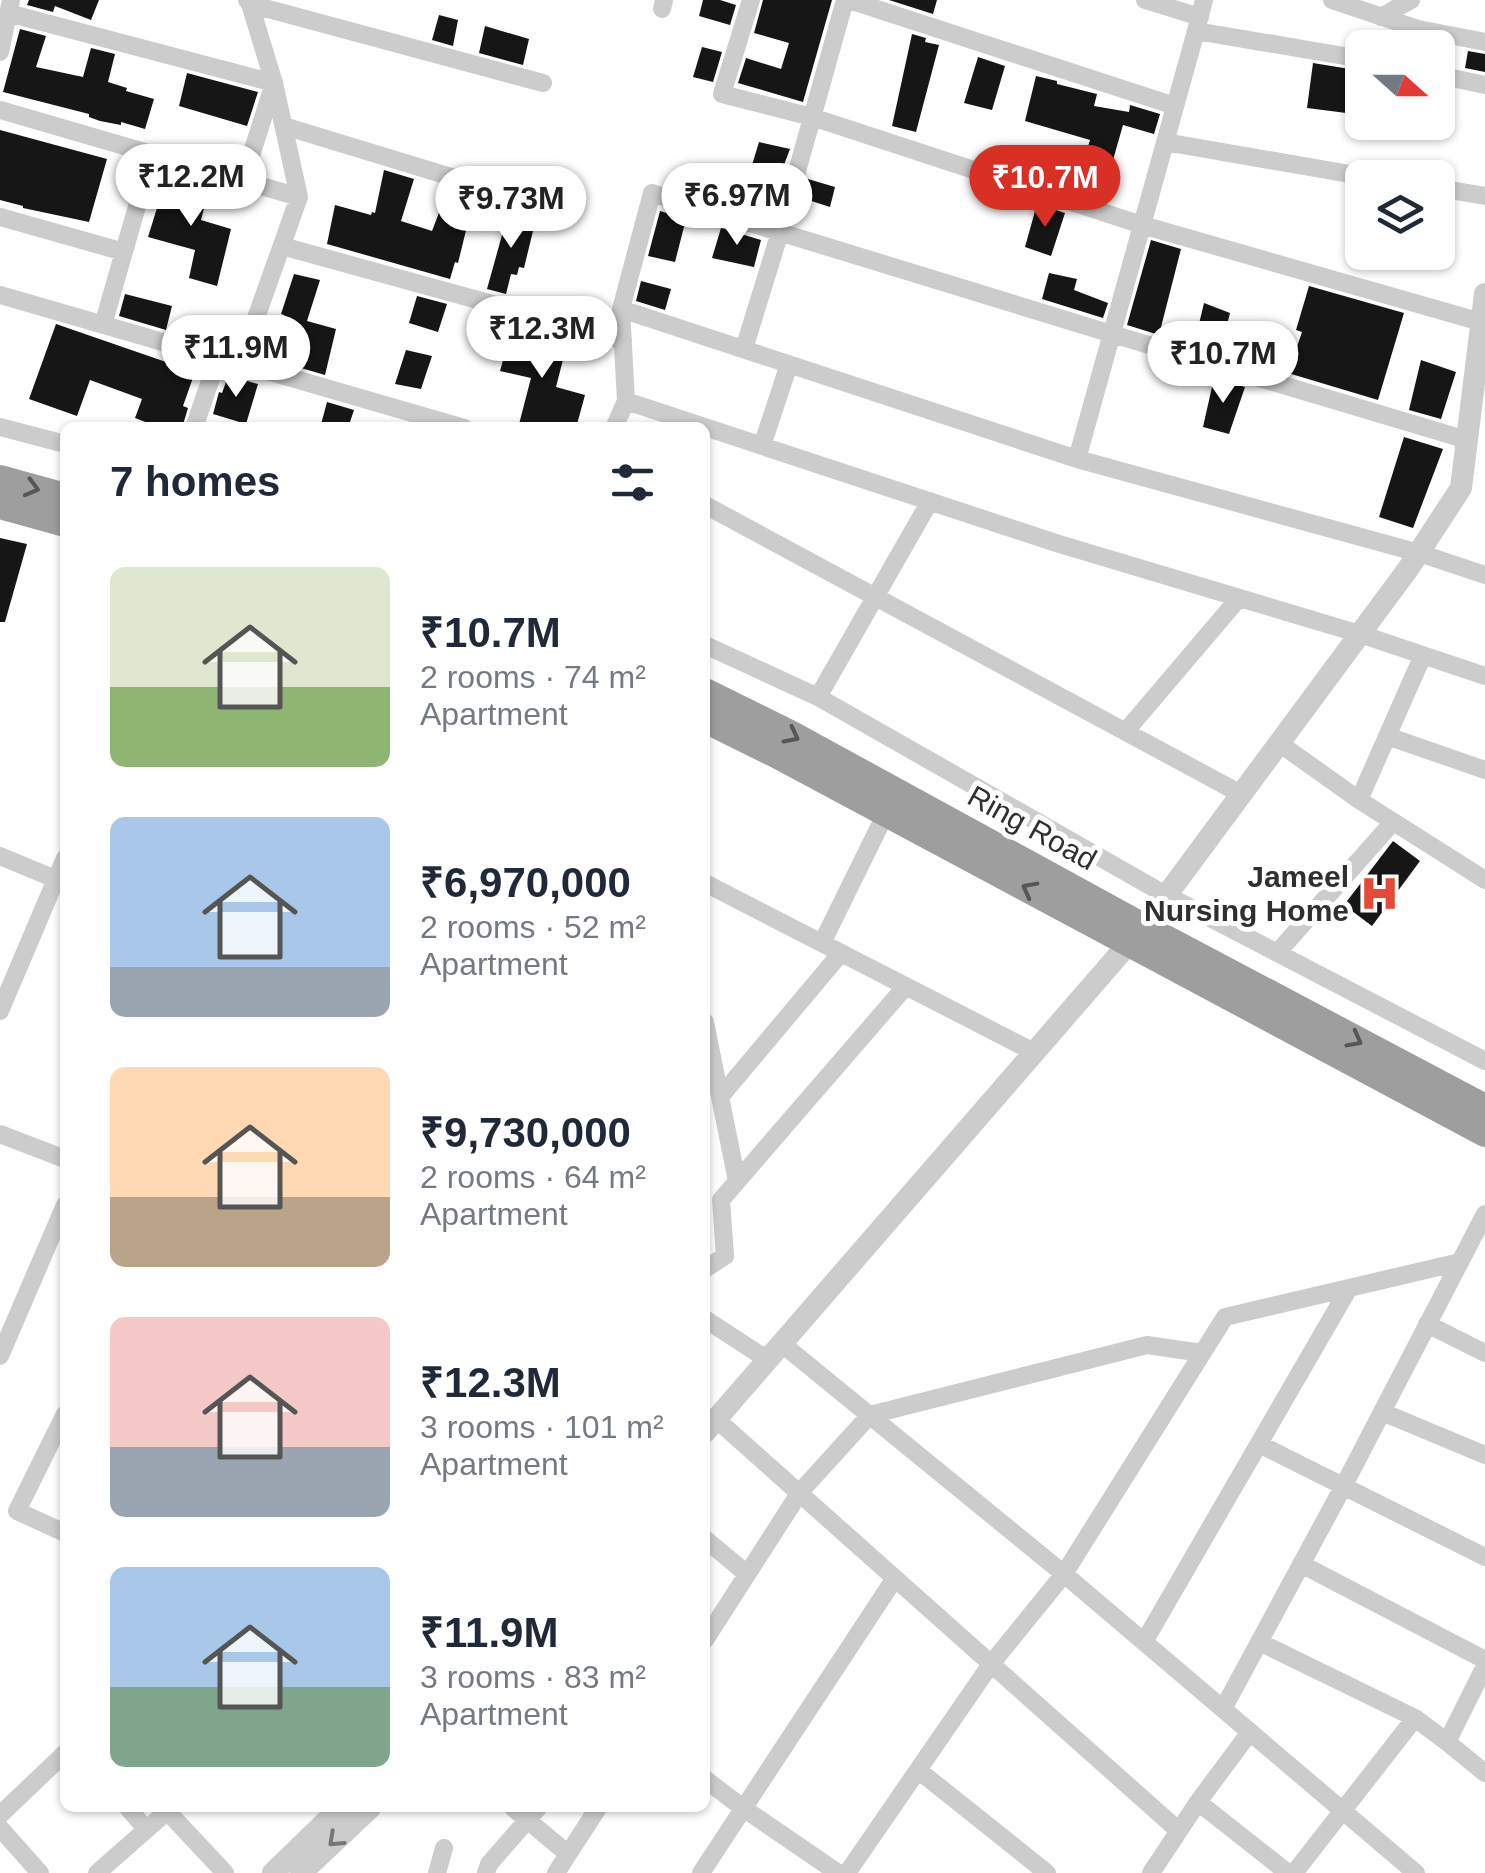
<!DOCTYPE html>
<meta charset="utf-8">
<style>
:root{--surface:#fff;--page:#f2f2f3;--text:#1f2937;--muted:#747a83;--accent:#d93025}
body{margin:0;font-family:Helvetica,sans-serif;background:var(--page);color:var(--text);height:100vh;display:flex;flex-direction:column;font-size:38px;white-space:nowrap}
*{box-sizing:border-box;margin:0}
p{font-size:32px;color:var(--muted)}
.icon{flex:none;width:55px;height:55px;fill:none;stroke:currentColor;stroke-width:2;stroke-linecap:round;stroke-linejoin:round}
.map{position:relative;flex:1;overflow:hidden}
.side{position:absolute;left:60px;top:422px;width:650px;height:1390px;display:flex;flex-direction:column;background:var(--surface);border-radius:15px;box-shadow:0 2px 8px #0004}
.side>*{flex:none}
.needle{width:65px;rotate:111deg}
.buttons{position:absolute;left:1345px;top:30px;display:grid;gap:20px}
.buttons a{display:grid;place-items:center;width:110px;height:110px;border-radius:15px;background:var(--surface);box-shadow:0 2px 8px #0004;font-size:50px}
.price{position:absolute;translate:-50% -85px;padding:0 22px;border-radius:35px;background:#fff;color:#222;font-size:32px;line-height:65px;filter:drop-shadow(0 2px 5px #0008)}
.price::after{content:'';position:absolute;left:50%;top:60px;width:30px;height:22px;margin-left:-15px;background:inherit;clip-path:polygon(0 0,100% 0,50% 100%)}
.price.selected{background:var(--accent);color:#fff}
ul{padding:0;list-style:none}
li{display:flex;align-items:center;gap:30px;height:250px;padding:0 50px}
li span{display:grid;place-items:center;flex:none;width:280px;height:200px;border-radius:15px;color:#555}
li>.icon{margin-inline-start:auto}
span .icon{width:120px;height:120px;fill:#fffc;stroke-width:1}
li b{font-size:42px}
h2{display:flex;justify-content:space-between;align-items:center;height:120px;padding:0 50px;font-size:42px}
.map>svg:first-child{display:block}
.building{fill:#161616}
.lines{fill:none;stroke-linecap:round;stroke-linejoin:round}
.minor{stroke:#ccc;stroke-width:18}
.tertiary{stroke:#ccc;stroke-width:22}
.trunk{stroke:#9e9e9e;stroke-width:28}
.oneway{stroke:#565656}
.oneway2{stroke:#767676}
.labels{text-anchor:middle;stroke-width:10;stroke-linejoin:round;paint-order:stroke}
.street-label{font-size:30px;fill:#2f2f2f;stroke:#fff}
.poi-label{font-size:30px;font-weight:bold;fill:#2f2f2f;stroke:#fff;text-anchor:end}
</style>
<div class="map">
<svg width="1485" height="1873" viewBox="0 0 1485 1873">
<rect width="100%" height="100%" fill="#fff"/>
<!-- building -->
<path class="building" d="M29,0H99L91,20L55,6L53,12L27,5Z
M703,0H720L736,5L730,25L699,16Z
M763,0H832L803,102L738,83L746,58L781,69L789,43L754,33Z
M889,0H937L933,14Z
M439,15L458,20L453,46L432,40Z
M485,26L529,39L523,65L479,53Z
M20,29L46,36L36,67L83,77L91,48L115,54L108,82L127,88L126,91L154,99L145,129L121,122V125L100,121L89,117V114L3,92Z
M912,34L926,38L925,42L939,45L916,132L892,126Z
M702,47L722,52L713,82L693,77Z
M1468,51L1485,54V72L1465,68Z
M978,57L1005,66L992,110L964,103Z
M1313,63L1362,71V115L1307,108Z
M187,73L258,92L247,126L179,106Z
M1036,76L1057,81V84L1097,94L1094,106L1129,112L1130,105L1160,114L1154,134L1123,125L1105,188L1077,181L1090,140L1025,121Z
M0,130L107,159L89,222L23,208V206L0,200Z
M759,142L790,149L782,170L784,171L778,194L746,185Z
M384,170L414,179L401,221L432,231L448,189L469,196L468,200L473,202L458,263L455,262L450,279L327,244L335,205L371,215L372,212L375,213Z
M168,176L209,189L201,220L231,229L217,286L189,278L195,250L148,237L157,208L159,209Z
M808,179L835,187L830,207L802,198Z
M1037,204L1065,213L1051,256L1025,247Z
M509,210L533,217L530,229L533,231L524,268L519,267L517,275L511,274L506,294L487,289Z
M660,211L686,219L675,262L648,256Z
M721,228L761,240L754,267L712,258Z
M1151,240L1181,249L1159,335L1127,325Z
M1049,273L1077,279L1074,290L1108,303L1103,318L1042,299Z
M294,274L320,280L307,321L336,329L325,375L267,358L284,315L281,314Z
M641,281L671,289L665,310L636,301Z
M1309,286L1404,313L1378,400L1288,373L1302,332L1296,330Z
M125,294L172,306L166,330L119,316Z
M417,296L447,304L438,332L409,323Z
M1204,303L1230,313L1220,353L1194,345Z
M56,324L195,372L183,406L188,408L182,428H161L135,418L142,399L90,380L77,416L29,399Z
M512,328L567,344L556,387L585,395L576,428H518L531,378L500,371Z
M406,350L432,356L421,389L395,384Z
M1421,360L1456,372L1441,419L1409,410Z
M233,377L258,384L246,424L213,414L219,392L222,393L226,382L230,383Z
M1214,378L1245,387L1229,434L1203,427Z
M327,402L354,410L348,428H320Z
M1404,437L1443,449L1413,528L1379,517Z
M0,538L27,544L5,622H0Z
M1393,841L1420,861L1372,926L1344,905Z"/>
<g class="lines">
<!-- minor -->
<path class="minor" d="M247,0L250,4L274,83L299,197
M751,0L722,94L812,117L1142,225L1481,322
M849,0L1175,106
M1145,0L1200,17
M1204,0L1196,31L1077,459L621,309L652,193L1112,334L1467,440
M1332,0L1418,29L1485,42
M250,4L543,83
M662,9L664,0
M8,13L274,83L243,181
M1381,17L1411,0
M1196,31L1362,59
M0,52L11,0
M1438,75L1485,85
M0,110L299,197L240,363L218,358L194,428
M284,126L553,208
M1165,142L1373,178
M1438,188L1485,196
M0,217L124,252
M282,246L623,340
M0,295L218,358
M103,325L152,154
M744,349L780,232L845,0
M240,363L464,428
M626,401L1056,543L1360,634L1485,676
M0,427L65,444
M614,428L626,401L621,309
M762,446L789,364
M1077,459L1419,553L1485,575
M705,505L1241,794
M705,645L818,697L1166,895L1485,1061
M818,697L930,501
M1126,731L1239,598
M1387,736L1485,770
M1279,743L1359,800L1423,655
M1359,800L1485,880
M0,856L65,883
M705,883L1034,1052
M822,943L886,813
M1277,953L1393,822
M0,1011L65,858
M705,1022L737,1181
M720,1097L841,953
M0,1134L65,1159
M705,1269L725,1256L721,1200L906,986
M705,1319L768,1360
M1427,1324L1485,1353
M781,1343L1064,1574L1416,1873
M0,1356L65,1205
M1382,1412L1485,1455
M65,1414L17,1511L65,1533
M716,1419L1179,1831
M1259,1444L1485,1557
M705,1539L747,1574
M1301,1564L1485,1660
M705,1640L800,1492L870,1415L1147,1345L1202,1353
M1144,1642L1349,1288
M1259,1642L1415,1718
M1223,1709L1343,1487L1485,1214
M1447,1742L1485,1773
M918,1770L1047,1873
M705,1779L743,1808L838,1873
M1198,1802L1250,1732
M128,1808L146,1829
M513,1808L568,1854
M167,1811L225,1873
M0,1815L65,1753
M0,1828L40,1873
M97,1873L171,1808
M437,1873L444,1848
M486,1873L489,1864L538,1808
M556,1873L598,1808
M701,1873L895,1578
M847,1873L991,1664L1064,1574L1225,1317L1460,1262
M1151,1873L1198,1802L1288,1873
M1294,1873L1415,1718L1447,1742L1485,1666"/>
<!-- tertiary -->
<path class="tertiary" d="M705,1432L1143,927L1408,569L1461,488L1485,294
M273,1873L340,1808
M301,1873L370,1808"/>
<!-- trunk -->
<path class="trunk" d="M0,479L65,497
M0,505L65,523
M705,692L790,734L1143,927L1485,1108
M705,719L776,754L1485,1133"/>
</g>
<!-- one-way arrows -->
<defs><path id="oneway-chevron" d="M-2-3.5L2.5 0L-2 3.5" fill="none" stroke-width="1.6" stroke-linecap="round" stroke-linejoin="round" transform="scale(2.5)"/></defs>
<g class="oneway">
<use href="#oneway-chevron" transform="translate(32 488) rotate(15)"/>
<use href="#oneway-chevron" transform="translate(792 736) rotate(27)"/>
<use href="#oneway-chevron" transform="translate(1029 889) rotate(-152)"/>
<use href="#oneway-chevron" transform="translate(1355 1040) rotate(28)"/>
</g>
<use class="oneway2" href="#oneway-chevron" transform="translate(335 1840) rotate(137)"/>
<!-- icons -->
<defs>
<symbol id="hospital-bare" viewBox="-9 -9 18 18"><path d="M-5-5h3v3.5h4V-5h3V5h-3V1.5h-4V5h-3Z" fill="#e44a34" stroke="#fff" stroke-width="2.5" paint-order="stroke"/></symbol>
</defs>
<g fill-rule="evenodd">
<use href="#hospital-bare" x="1352" y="866" width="55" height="55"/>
</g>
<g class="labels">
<!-- street labels -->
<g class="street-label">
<text transform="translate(1032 828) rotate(29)" y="10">Ring Road</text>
</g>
<!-- poi labels -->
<g class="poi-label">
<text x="1349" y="887">Jameel<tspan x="1349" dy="34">Nursing Home</tspan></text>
</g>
</g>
</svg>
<div class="buttons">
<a><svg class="needle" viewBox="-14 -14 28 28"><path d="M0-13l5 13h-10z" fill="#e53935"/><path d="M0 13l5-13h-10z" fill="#747a83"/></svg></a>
<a><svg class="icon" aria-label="layers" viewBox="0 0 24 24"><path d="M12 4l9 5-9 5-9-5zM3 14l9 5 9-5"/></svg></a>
</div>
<b class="price" style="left:191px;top:229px">₹12.2M</b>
<b class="price selected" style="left:1045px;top:230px">₹10.7M</b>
<b class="price" style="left:737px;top:248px">₹6.97M</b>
<b class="price" style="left:511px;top:251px">₹9.73M</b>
<b class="price" style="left:542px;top:381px">₹12.3M</b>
<b class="price" style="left:236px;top:400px">₹11.9M</b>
<b class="price" style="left:1223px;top:406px">₹10.7M</b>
<section class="side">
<h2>7 homes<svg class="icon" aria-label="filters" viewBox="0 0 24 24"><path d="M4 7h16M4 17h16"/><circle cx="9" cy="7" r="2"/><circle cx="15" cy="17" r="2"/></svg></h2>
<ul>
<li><span style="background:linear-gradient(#dfe7d0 60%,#8fb573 0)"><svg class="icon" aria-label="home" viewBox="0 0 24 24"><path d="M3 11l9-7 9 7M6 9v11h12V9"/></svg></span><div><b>₹10.7M</b><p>2 rooms · 74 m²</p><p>Apartment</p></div></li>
<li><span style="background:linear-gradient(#a9c7e8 75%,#9aa5b1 0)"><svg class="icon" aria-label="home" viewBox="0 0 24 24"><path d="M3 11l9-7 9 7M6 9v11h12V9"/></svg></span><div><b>₹6,970,000</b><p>2 rooms · 52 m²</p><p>Apartment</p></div></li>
<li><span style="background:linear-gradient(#ffd9b3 65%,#b9a48a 0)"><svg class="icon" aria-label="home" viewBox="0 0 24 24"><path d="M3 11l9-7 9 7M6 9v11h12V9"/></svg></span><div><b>₹9,730,000</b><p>2 rooms · 64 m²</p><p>Apartment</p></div></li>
<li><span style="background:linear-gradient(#f6c9c9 65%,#9aa5b1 0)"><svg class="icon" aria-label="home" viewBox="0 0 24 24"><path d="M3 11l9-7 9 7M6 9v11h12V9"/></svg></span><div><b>₹12.3M</b><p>3 rooms · 101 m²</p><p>Apartment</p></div></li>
<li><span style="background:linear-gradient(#a9c7e8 60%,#7fa58c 0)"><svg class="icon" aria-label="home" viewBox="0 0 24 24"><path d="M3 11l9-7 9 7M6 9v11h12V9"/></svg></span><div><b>₹11.9M</b><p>3 rooms · 83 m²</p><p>Apartment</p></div></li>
</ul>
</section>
</div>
